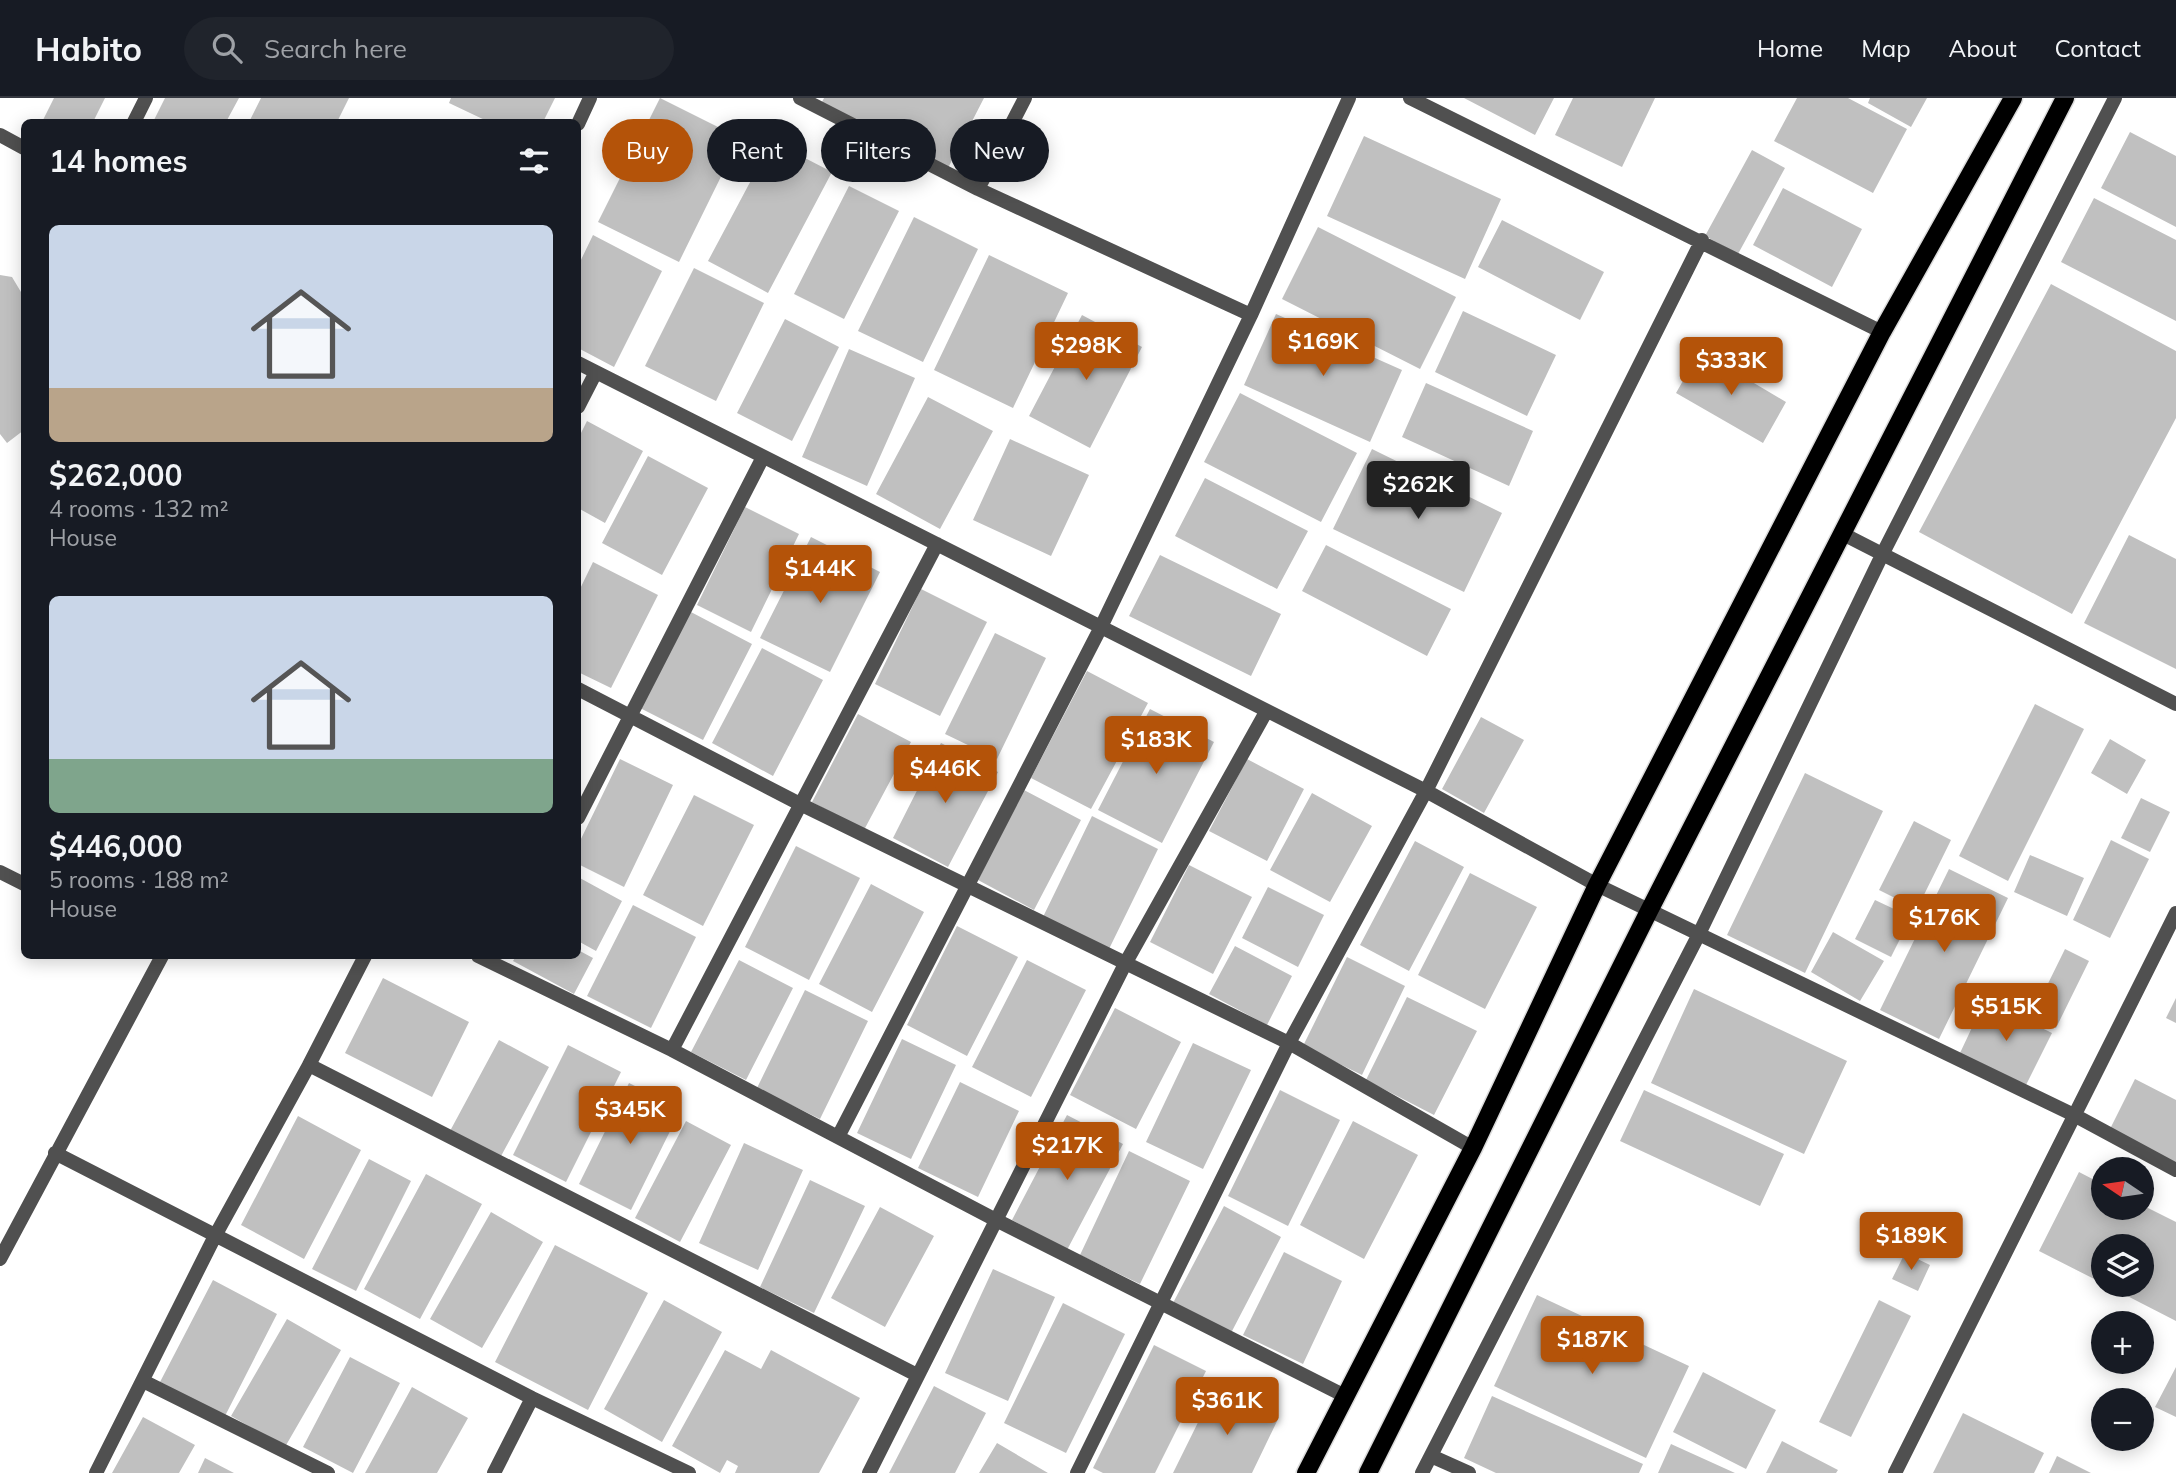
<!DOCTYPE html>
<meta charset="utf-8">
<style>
:root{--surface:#171b24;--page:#20242c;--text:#f1f3f6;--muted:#9ea1a6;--line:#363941;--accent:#b45309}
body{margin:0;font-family:Mulish,sans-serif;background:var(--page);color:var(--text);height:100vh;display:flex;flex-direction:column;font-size:26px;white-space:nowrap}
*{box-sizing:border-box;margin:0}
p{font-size:23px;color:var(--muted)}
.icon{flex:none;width:38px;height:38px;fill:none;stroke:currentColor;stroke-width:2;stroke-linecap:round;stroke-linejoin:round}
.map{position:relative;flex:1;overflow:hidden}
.side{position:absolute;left:21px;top:21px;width:560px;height:840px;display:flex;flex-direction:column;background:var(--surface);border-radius:10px;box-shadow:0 4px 18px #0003}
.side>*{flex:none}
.top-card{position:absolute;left:602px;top:21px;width:665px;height:63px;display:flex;gap:14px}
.needle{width:46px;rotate:283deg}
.buttons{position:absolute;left:2091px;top:1059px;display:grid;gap:14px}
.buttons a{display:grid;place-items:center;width:63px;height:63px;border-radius:50%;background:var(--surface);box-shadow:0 4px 18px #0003;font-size:35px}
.price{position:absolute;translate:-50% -60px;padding:0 16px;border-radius:7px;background:var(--accent);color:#fff;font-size:23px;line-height:46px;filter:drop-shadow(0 2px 4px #0008)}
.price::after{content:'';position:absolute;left:50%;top:42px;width:21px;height:16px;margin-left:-10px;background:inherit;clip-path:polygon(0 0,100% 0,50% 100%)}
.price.selected{background:#222;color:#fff}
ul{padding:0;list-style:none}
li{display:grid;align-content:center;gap:14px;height:371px;padding:0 28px}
li span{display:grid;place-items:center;height:217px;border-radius:10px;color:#555}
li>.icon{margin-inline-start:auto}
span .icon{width:126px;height:126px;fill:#fffc;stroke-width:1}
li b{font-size:30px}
h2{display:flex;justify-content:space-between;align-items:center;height:84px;padding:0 28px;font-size:30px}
.pill{padding:0 24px;border-radius:32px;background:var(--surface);box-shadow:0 4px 18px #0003;font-size:24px;line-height:63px}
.pill.selected{background:var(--accent);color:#fff}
header{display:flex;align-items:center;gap:42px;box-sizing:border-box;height:98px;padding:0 35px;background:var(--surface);border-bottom:2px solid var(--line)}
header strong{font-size:33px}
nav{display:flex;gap:38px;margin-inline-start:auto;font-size:24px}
.search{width:490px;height:63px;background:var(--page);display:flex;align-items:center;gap:18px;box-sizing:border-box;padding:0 24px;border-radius:38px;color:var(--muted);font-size:26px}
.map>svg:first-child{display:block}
.building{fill:#c0c0c0}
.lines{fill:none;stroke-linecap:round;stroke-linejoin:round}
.primary-casing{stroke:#dbdbdb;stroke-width:21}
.street{stroke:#505050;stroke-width:14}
.primary{stroke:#000;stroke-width:18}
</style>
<header>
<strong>Habito</strong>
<div class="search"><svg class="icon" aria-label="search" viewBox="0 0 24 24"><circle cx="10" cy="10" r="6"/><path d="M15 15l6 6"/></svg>Search here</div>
<nav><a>Home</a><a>Map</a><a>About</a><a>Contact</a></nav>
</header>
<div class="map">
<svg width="2176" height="1375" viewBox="0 0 2176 1375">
<rect width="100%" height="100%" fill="#fff"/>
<!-- building -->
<path class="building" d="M54,0H105L93,24H42Z
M165,0H239L226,24H153Z
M261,0H349L337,24H249Z
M451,0H555L543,24H489L449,5Z
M660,0L740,40L679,164L598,124Z
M824,0H984L948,70L821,6Z
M1464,0H1554L1535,37Z
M1573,0H1655L1622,69L1555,37Z
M1797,0H1848L1907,31L1873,95L1774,43Z
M1870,0H1927L1911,29L1868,5Z
M2130,34L2176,58V129L2101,90Z
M1364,38L1501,101L1465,181L1327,118Z
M772,43L832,74L768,195L708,163Z
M1752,52L1785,70L1738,156L1705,138Z
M849,88L899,113L844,221L794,196Z
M1783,90L1862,131L1832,189L1753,147Z
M2094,100L2176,142V223L2061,164Z
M914,119L978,151L923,264L858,233Z
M1502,122L1604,174L1580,222L1478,169Z
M1318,129L1456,199L1420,271L1282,201Z
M593,137L662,173L614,269L578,250V168Z
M989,157L1068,195L1013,310L934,272Z
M694,170L764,205L716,303L645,268Z
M0,177L12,179L24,199V332L7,345L0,336Z
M2051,186L2176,253V320L2072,516L1919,434Z
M1463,213L1556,257L1527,318L1435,274Z
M1276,216L1402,272L1370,344L1244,287Z
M1082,217L1142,249L1090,350L1029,318Z
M785,221L839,249L792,343L737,315Z
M849,251L915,280L867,388L802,359Z
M1700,253L1786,304L1763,345L1676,295Z
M1426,285L1533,333L1509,388L1402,339Z
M1240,295L1357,355L1321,424L1204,364Z
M928,299L993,333L940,431L876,396Z
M587,323L643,353L605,425L578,410V341Z
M1010,341L1089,377L1051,458L973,422Z
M1372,351L1502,415L1464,494L1333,431Z
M648,358L708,390L662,477L602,445Z
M1205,380L1308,433L1277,491L1175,438Z
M745,409L799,436L751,534L697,507Z
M2129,437L2176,461V571L2084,525Z
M811,439L880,474L830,574L760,540Z
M1326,447L1451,511L1427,558L1302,493Z
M1160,457L1281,516L1251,578L1129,518Z
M593,464L658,497L611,590L578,574V495Z
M921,491L987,524L940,618L875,586Z
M689,513L752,546L703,642L640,610Z
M995,535L1046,560L997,661L945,636Z
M762,550L823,582L773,678L712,645Z
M1087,573L1148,605L1091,711L1031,680Z
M2035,606L2084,631L2008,783L1959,758Z
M1150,611L1214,644L1162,745L1098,712Z
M858,616L911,644L864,732L812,704Z
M1481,619L1524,642L1484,715L1442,691Z
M2110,641L2146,662L2127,696L2091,675Z
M941,645L998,674L948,769L893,740Z
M620,661L673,687L624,789L578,766V747Z
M1247,661L1304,691L1267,763L1209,733Z
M1805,675L1883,713L1805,875L1727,837Z
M1024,692L1081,722L1034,812L978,782Z
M1312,695L1372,728L1330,804L1270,772Z
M694,697L754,727L703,828L643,797Z
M2141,700L2170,714L2150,754L2121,740Z
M1092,718L1158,751L1109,851L1043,819Z
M1914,723L1951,742L1917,811L1879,792Z
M2111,742L2149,761L2110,840L2073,822Z
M1415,743L1464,769L1409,873L1360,847Z
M796,748L860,780L809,882L745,849Z
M2030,757L2084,780L2067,818L2014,794Z
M1189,767L1252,799L1213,876L1150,844Z
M1949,771L2008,800L1939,941L1880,912Z
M1470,775L1537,809L1485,911L1418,877Z
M578,779L622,803L596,853L578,843Z
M871,786L924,814L872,914L819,886Z
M1268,789L1324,817L1298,869L1242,840Z
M1875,802L1911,819L1891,859L1855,841Z
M633,807L696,839L651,930L587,898Z
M957,828L1018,859L967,958L907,927Z
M1833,834L1884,863L1860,903L1811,874Z
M1235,848L1292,878L1267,927L1209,896Z
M2065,851L2089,863L2056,930L2032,918Z
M578,852L593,860L574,896L513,863L516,858H578Z
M1347,859L1405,888L1362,977L1303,948Z
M739,862L793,890L746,982L691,954Z
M1027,862L1086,892L1031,999L972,969Z
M383,880L469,924L432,999L345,955Z
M1694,891L1847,963L1804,1056L1651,985Z
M805,892L868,923L820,1021L757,990Z
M1407,899L1477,933L1434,1017L1366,982Z
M2176,900V925L2166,920Z
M1985,902L2052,935L2026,987L1960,955Z
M1115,910L1181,944L1136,1031L1070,997Z
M902,941L956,967L911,1061L857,1035Z
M499,942L549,969L500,1060L450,1033Z
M1193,945L1251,972L1203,1071L1146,1044Z
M568,947L621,974L566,1084L513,1057Z
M2135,981L2176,1002V1067L2109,1033Z
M960,984L1019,1013L978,1099L918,1070Z
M629,985L681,1011L631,1112L579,1086Z
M1280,992L1340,1022L1288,1128L1228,1098Z
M1644,992L1784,1056L1760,1108L1620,1043Z
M1067,1017L1123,1046L1067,1152L1012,1122Z
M298,1018L361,1052L304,1161L241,1127Z
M686,1023L731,1047L680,1144L635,1120Z
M1353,1023L1418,1057L1364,1161L1300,1127Z
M744,1045L803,1072L758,1172L699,1145Z
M1129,1053L1190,1083L1140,1186L1080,1157Z
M369,1061L411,1083L356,1193L312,1171Z
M2079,1074L2104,1087V1110H2142V1107L2176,1124V1223L2104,1186H2142V1148H2104V1186L2039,1153Z
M426,1076L482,1106L420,1221L364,1191Z
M810,1082L865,1108L814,1215L760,1189Z
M1224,1108L1281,1139L1231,1235L1173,1205Z
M880,1109L934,1138L885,1229L831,1200Z
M491,1114L543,1144L482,1250L430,1221Z
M555,1147L648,1195L588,1312L495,1264Z
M1284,1154L1342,1183L1303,1266L1243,1237Z
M1905,1155L1930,1167L1918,1193L1892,1181Z
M993,1171L1055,1199L1008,1303L945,1275Z
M213,1182L277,1216L225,1318L160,1284Z
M1537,1197L1689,1268L1646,1360L1494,1288Z
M664,1202L722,1234L662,1344L604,1311Z
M1879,1202L1911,1218L1851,1339L1819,1324Z
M1063,1205L1125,1236L1066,1355L1004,1325Z
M287,1221L341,1252L285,1349L231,1318Z
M1154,1247L1206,1273L1155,1375H1103L1093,1370Z
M725,1252L761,1271L771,1252L860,1300L819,1375H735L738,1368L727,1362L720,1375L672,1348Z
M350,1259L400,1285L353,1375L303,1349Z
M2176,1269V1319L2155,1309Z
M1703,1274L1776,1312L1746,1371L1673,1334Z
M934,1288L986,1315L955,1375H889Z
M1216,1288L1279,1319L1252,1375H1173Z
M412,1289L468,1320L437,1375H365Z
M1492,1298L1643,1366L1639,1375H1496L1464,1360Z
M1963,1315L2044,1355L2034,1375H1933Z
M143,1319L195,1347L179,1375H112Z
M1782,1343L1838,1372L1836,1375H1766Z
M997,1345L1048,1375H979Z
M1671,1346L1735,1375H1658Z
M2057,1358L2091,1375H2049Z
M205,1360L234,1375H198Z"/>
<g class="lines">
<defs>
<path id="primary" d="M1306,1375L1473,1050L1597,787L1882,234L2013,0
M1368,1375L1649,813L2065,0"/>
</defs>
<!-- primary casing -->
<use href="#primary" class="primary-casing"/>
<!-- street -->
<path class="street" d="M800,0L978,91L1251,217
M1410,0L1882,234
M134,24L146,0
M578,26L590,0
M0,37L24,50
M978,91L1025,0
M578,265L1426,693L1597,787L2074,1017L2176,1072
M578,309L596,274
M1843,436L2176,606
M578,591L800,706L1289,945L1473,1050
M578,720L763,359
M0,774L24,786
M478,858L672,952L994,1121L1345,1298
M672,952L937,446
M309,967L917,1277
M839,1037L1101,529L1251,217L1349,0
M55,1055L532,1300L689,1375
M0,1161L162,858
M143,1283L328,1375
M1431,1358L1469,1375
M96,1375L215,1138L309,967L365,858
M494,1375L532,1300
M869,1375L1125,866L1266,614
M1077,1375L1289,945L1426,693L1702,142
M1422,1375L1698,838L1882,457L2115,0
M1895,1375L2176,815"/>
<!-- primary -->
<use href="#primary" class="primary"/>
</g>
</svg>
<div class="buttons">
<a><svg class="needle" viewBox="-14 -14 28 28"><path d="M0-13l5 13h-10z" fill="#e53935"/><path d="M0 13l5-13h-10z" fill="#9ea1a6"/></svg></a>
<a><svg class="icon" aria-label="layers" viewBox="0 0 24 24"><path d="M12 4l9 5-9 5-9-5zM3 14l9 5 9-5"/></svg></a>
<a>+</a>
<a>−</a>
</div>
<b class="price" style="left:1323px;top:280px">$169K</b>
<b class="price" style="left:1086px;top:284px">$298K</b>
<b class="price" style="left:1731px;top:299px">$333K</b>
<b class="price selected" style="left:1418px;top:423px">$262K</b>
<b class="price" style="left:820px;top:507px">$144K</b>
<b class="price" style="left:1156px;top:678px">$183K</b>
<b class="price" style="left:945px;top:707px">$446K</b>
<b class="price" style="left:1944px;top:856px">$176K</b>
<b class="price" style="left:2006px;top:945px">$515K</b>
<b class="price" style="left:630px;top:1048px">$345K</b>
<b class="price" style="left:1067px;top:1084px">$217K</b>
<b class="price" style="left:1911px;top:1174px">$189K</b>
<b class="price" style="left:1592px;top:1278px">$187K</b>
<b class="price" style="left:1227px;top:1339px">$361K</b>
<div class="top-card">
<a class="pill selected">Buy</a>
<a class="pill">Rent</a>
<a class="pill">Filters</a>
<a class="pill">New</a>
</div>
<section class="side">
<h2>14 homes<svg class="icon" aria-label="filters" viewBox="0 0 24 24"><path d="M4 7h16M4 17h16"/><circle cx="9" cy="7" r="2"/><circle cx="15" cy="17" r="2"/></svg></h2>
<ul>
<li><span style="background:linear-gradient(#c9d6e8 75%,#b9a48a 0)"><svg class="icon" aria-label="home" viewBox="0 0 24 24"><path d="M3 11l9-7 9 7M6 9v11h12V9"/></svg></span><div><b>$262,000</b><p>4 rooms · 132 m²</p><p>House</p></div></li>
<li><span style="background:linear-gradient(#c9d6e8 75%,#7fa58c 0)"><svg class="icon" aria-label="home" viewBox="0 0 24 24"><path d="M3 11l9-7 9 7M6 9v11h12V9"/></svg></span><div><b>$446,000</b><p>5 rooms · 188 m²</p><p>House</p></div></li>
</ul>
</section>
</div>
